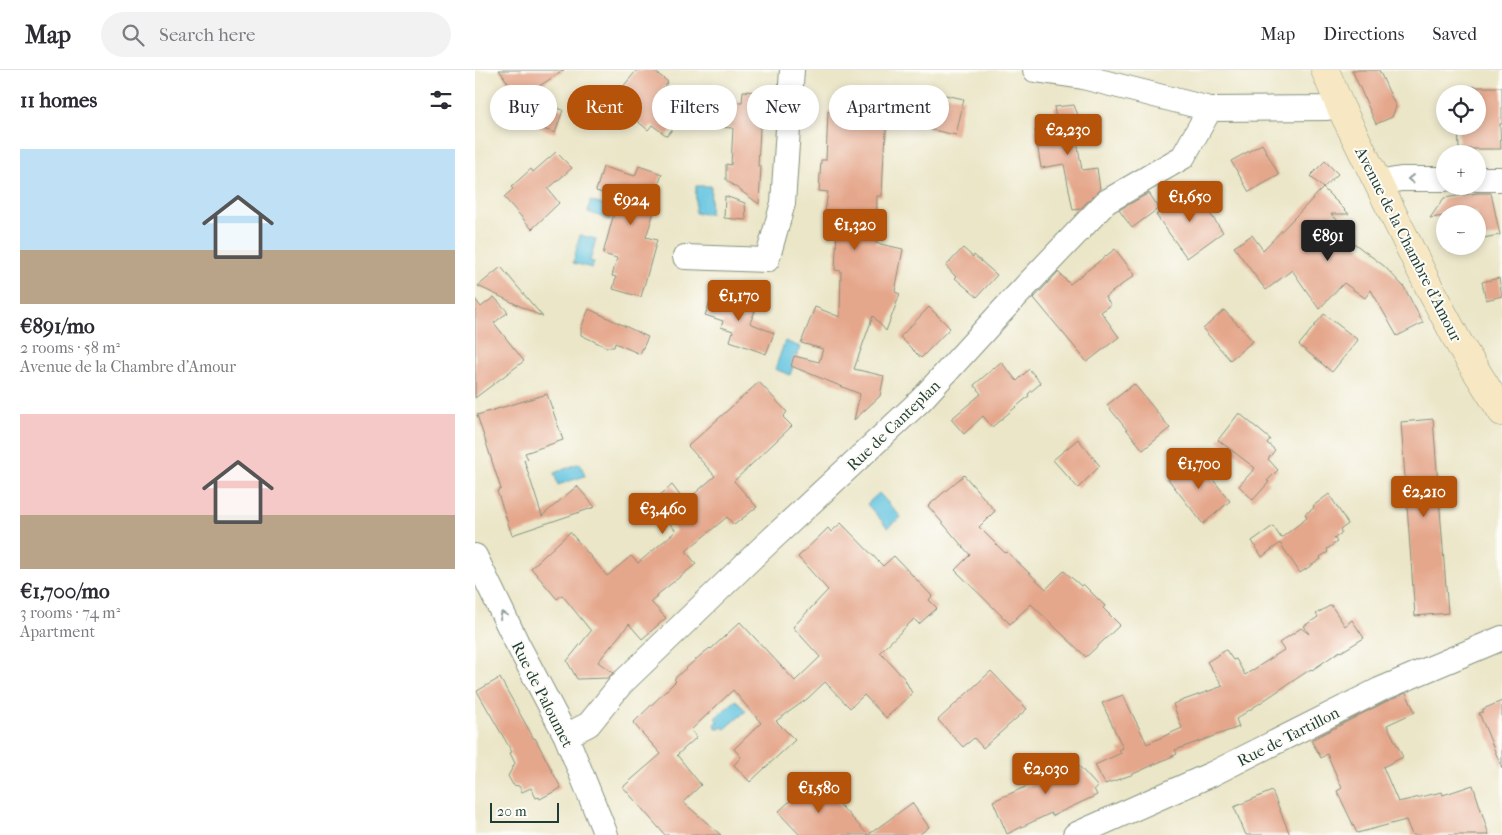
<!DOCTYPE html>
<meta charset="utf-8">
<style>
:root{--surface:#fff;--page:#f2f2f3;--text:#2b2b33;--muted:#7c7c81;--line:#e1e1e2;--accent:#b45309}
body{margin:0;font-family:"IM FELL French Canon",serif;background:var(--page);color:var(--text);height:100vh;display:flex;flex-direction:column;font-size:19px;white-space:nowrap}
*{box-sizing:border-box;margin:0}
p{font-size:16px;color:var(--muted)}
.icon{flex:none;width:28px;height:28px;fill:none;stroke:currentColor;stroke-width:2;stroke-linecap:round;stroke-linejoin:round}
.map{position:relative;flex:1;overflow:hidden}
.panel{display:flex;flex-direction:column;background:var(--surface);width:475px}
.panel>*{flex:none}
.hud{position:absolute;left:15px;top:15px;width:475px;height:45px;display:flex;gap:10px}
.tools{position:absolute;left:961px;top:15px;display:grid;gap:10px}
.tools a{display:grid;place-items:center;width:50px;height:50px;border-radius:50%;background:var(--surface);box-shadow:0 2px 8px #0003;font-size:25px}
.scale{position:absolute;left:15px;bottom:12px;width:69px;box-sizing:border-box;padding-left:5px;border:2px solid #1f3d34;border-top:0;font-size:14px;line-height:18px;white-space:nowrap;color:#1f3d34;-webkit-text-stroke:4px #fdfcf7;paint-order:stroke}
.price{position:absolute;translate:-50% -42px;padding:0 11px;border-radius:5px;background:var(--accent);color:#fff;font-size:16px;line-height:32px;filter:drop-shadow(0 1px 2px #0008)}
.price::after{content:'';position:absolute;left:50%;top:30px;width:15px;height:11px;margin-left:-8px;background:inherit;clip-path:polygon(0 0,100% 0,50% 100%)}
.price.selected{background:#222;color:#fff}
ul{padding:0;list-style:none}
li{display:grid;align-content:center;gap:10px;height:265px;padding:0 20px}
li span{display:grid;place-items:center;height:155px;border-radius:0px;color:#555}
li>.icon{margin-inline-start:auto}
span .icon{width:90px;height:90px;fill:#fffc;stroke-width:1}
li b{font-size:21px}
h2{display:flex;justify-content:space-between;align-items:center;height:60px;padding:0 20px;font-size:21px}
.pill{padding:0 18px;border-radius:22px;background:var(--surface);box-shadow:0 2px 8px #0003;font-size:18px;line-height:45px}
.pill.selected{background:var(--accent);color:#fff}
header{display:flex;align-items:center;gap:30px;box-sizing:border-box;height:70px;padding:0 25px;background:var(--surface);border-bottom:1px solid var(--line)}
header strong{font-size:24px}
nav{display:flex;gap:28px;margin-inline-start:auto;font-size:18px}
.search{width:350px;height:45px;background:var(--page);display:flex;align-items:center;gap:12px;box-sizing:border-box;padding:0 18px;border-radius:28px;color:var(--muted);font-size:19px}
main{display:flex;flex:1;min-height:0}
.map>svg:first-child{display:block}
.water{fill:#61c3df;stroke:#40808a}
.building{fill:#e5a78c}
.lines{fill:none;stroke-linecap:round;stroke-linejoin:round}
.street-casing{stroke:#85927e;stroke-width:26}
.secondary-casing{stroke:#85927e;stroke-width:29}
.street{stroke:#fff;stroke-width:24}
.secondary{stroke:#f7e8c3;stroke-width:28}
.oneway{stroke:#8f9e9a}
.labels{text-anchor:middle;stroke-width:4;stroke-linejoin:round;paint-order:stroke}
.street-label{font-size:16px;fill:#1f3d34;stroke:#fdfcf7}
</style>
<header>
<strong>Map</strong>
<div class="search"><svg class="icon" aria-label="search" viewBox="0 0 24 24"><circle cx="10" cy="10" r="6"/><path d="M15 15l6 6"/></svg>Search here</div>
<nav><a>Map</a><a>Directions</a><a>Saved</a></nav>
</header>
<main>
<section class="panel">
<h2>11 homes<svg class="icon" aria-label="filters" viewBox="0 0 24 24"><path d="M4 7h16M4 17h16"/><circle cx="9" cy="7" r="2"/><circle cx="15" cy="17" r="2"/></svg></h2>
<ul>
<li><span style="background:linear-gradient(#bfe0f5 65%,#b9a48a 0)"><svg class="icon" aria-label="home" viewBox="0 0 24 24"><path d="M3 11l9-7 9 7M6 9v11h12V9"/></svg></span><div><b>€891/mo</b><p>2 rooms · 58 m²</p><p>Avenue de la Chambre d'Amour</p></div></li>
<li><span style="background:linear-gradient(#f6c9c9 65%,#b9a48a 0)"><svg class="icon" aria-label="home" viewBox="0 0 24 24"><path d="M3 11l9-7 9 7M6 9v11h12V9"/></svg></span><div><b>€1,700/mo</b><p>3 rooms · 74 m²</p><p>Apartment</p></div></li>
</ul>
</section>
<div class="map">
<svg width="1027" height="765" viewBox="0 0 1027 765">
<rect width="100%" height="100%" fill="#fdfcf7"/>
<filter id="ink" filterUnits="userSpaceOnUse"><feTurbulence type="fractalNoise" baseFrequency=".02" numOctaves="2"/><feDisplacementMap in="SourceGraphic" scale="10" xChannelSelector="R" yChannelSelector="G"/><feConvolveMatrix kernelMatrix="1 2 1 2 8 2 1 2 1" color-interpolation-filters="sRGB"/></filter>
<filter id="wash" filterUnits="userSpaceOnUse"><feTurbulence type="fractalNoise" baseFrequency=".0096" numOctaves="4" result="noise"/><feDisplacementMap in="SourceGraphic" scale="20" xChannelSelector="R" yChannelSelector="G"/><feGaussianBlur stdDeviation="1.12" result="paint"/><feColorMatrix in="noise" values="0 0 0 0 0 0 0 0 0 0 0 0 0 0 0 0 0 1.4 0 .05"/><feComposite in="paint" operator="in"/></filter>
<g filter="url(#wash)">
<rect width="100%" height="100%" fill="#ebe6c8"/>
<!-- water -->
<path class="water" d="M221,116H236L235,144L220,143Z
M115,131L139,138L135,150L113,142Z
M105,165L121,169L115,191L119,192L117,198L98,193Z
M310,271L325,277L315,305L300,299Z
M105,393L110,406L83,415L79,403Z
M404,423L426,447L413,458L392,434Z
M261,630L271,641L250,659L247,657L245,659L241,658L240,654L243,652L240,648Z"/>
<g id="blocks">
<!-- building -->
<path class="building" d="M24,0H89L49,26L88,40L80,63L57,55L59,50Z
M162,0H178L193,12L184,23L210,43L192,66L177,55L173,60L148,39L152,35L141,25Z
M877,0H904L921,37L917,47L901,54Z
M990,17H1027V54H1025L1026,79H984L983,56H1002V24H990Z
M442,19L489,29L481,65L453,59L454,55L435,51Z
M268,21L287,22L283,96H286L284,134L251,110V94L256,95L258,58L243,57L245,32H267Z
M385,27H405V42H412L410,80H409L407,126H402L401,173L428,179L420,222L425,224L411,261L398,246L379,299L409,306L405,326L379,350L385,324L316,296L319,286L344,292L348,279L326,273L340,237L365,247L366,201L360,200L363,142L350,141L353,122L344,121L346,90H351L353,41L384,42Z
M599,35L606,53L599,54L607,100L622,98L625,119L605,139L598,140L589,94L566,98L560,60L582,56L579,37Z
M787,74L804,105L774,122L756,91Z
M81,82L97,98L73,119L84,133L57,159L29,127L38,119L36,117L56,99L58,102Z
M850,91L863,104L848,118L835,106Z
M164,96L187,104L176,138L180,139L171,167L182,170L166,227L138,219L141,207L137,206L142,188L128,184L143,128L121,121L128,97L160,106Z
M848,118L874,144H856L880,167L876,171L909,196L929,217L948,253L922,266L896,220L890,228L869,213L844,239L817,200L791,220L784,211L759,177L777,165L788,180Z
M718,119L748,162L712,188L681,145Z
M674,123L684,138L657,158L644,140Z
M1002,123H1016L1025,165L1002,169V141L985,144H970V146L955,148L969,128Z
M250,126L270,133L271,150L249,148Z
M488,178L498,187L499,185L522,205L502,227L480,208L481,207L471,196Z
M640,179L660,205L630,227L636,235L626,242L644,267L612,292L559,228L583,202L595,214Z
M26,197L68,247L3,216Z
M1024,208L1027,226L1011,230L1007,212Z
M240,220L268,230L267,236L280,241L275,253L299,263L291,284L255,271L258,261L246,257L248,251L230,245Z
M19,227L33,242L19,253L49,291L0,328V229L6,237Z
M454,237L475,258L446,288L425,267Z
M114,239L173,267L165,284L140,273L139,277H131L106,265V258Z
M749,240L778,271L755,290L728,259Z
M849,244L883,270L857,302L824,275Z
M526,292L542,311L554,299L566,313L553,324L554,326L517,357L508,346L489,364L476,349L506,324L499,315Z
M284,312L312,342L308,347L317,356L259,411L282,437L259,455L252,447L211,481L221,494L182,525L183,526L176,532L191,548L167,569L154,554L123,592L138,603L133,608L102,609L92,591L116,561L87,525L82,529L56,498L95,462L132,506L156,486L163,493L201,461L177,432L197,415L210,432L240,406L213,376Z
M659,314L695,358L668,380L632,335Z
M72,324L88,370L50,383L53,389L49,390L67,446L102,416L120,437L37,465L22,421L26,419L2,345Z
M764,343L795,369L792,373L800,380L793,389L803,400L792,411L794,412L778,430L764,416L780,398L743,370Z
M958,349L973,543L940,546L926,352Z
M603,369L625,396L603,418L578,390Z
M720,387L755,431L728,454L693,409Z
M489,405L520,441L504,457L530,483L532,482L571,519L589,501L606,516L608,514L630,536L628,538L645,555L611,587L556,534L535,554L480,500L495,485L453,436Z
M854,424L873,454L865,460L867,463L859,468L862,472L852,479L853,482L845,487L846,489L825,503L805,473L787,487L777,471L798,456L806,468L832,448L830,444L839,438L838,436Z
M366,453L408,496L419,486L457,526L454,530L462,538L444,554L439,549L405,582L429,608L437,623L411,648L389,625L375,638L350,612L332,629L301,651L320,670L275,712L259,695L266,687L259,679L286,653L258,620L216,660L222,667L202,685L226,715L208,732L246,765H190L148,717L186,684L158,653L201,611L199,609L227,584L235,578L236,579L265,552L320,611L345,587L318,557L353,520L323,487L353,458L356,462Z
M856,535L870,556L877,550L889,568L866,582L865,581L837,600L836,599L761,649L764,657L700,680L702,684L656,705L630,714L620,695L646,683L644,680L648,678L627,633L648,625L672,674L707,658L698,634L748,616L732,592L751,580L758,590L761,589L770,605L809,580L804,573L826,558L834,564L829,556L843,547L841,544Z
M516,601L552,639L508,678L499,668L488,677L463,650Z
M25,608L59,669L60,668L86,718L65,729L64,727L61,728L56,718L47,722L44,716L38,715L33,706L40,693L35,683L37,682L2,621Z
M931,623L940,642L912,655L928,687L908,697L923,732L967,722L968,725L998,715L1014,765H937L931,750L882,763L862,721L867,718L852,684L846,688L836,670L910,632Z
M1027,631V698L1004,643L1008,642V639Z
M595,686L623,717L619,719L622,725L577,746L576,743L532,764L518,731L562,712L558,703Z
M340,708L393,765H325L303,742Z
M797,721L815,765H771L759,737Z
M437,733L454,757L444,765H393Z"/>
</g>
</g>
<g filter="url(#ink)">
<use href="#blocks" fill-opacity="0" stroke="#85927e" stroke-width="1"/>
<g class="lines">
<defs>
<path id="street" d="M560,0L608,7L735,39L852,38L865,36
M1002,109H1027
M903,113L926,109H970
M210,187L292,190L308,133L317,0
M0,486L42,573L91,666L131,765
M91,666L114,654L146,614L285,480L446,330L529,239L631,132L708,87L735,39
M600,765L737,704L904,620L1027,568"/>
<path id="secondary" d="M850,0L865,36L956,221L985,275L1027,342"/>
</defs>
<!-- street casing -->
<use href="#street" class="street-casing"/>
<!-- secondary casing -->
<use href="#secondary" class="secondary-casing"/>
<!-- street -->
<use href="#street" class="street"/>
<!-- secondary -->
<use href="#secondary" class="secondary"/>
</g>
<!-- one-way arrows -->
<defs><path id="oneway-chevron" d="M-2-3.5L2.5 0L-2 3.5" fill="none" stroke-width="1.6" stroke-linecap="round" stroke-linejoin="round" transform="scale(1.25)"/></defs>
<g class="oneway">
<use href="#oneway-chevron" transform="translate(936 109) rotate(-180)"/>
<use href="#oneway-chevron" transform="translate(28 545) rotate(-116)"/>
</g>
</g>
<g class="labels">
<!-- street labels -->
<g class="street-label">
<text transform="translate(934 174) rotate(63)" y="6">Avenue de la Chambre d'Amour</text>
<text transform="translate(418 355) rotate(-44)" y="6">Rue de Canteplan</text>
<text transform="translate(68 624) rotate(63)" y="6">Rue de Paloumet</text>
<text transform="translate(813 666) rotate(-27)" y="6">Rue de Tartillon</text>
</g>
</g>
</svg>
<div class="tools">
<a><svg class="icon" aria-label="locate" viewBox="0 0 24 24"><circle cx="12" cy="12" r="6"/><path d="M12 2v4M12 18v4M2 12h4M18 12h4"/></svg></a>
<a>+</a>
<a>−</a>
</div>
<div class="scale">20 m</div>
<b class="price" style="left:593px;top:86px">€2,230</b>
<b class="price" style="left:715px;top:153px">€1,650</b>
<b class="price" style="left:156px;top:156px">€924</b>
<b class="price" style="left:380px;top:181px">€1,320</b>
<b class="price selected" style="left:853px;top:192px">€891</b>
<b class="price" style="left:264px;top:252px">€1,170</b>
<b class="price" style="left:724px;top:420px">€1,700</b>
<b class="price" style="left:949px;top:448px">€2,210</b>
<b class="price" style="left:188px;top:465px">€3,460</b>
<b class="price" style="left:571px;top:725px">€2,030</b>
<b class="price" style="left:344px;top:744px">€1,580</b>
<div class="hud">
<a class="pill">Buy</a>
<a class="pill selected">Rent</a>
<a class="pill">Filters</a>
<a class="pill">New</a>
<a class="pill">Apartment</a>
</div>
</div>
</main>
